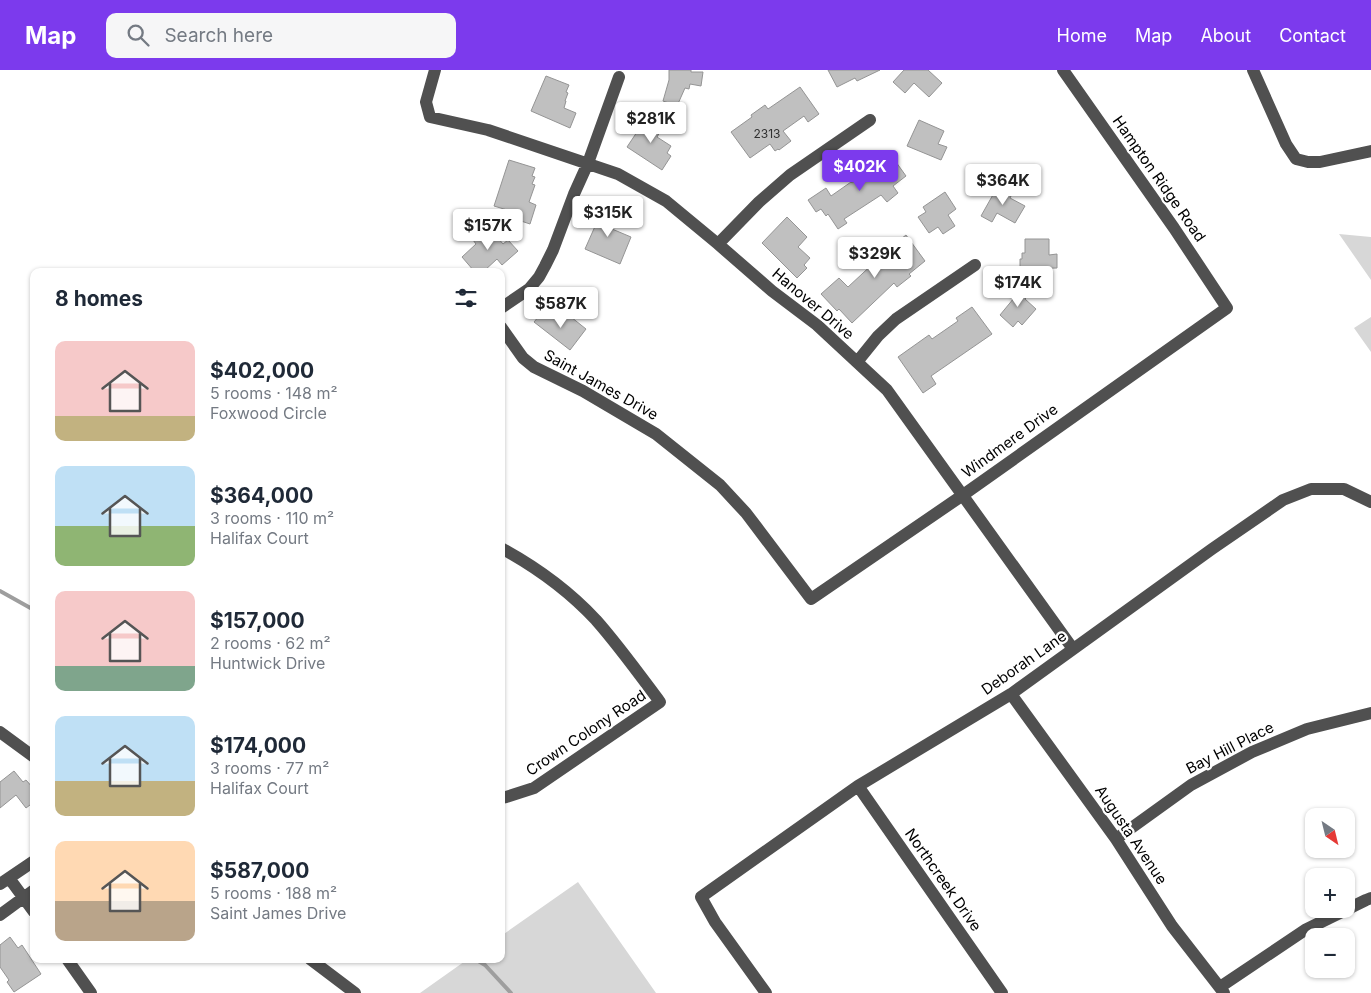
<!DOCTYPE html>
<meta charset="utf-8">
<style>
:root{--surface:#fff;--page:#f6f6f7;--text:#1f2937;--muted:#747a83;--accent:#7c3aed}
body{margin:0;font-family:Inter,sans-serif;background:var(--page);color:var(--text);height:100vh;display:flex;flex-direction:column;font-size:19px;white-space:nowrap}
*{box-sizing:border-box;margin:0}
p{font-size:16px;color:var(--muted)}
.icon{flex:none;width:28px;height:28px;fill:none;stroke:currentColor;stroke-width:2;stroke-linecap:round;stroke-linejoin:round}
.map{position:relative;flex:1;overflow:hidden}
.panel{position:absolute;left:30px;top:198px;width:475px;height:695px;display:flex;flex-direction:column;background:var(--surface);border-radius:10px;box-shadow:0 1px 4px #0004}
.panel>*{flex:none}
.needle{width:32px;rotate:145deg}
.buttons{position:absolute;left:1305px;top:738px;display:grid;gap:10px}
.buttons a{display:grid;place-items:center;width:50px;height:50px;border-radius:10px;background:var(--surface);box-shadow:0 1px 4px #0004;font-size:25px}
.price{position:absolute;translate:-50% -42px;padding:0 11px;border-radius:5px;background:#fff;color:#222;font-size:16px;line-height:32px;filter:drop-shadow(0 1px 2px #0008)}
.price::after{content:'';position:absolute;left:50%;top:30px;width:15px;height:11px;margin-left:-8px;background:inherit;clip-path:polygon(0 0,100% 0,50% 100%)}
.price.current{background:var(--accent);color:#fff}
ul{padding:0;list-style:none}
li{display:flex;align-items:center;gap:15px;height:125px;padding:0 25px}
li span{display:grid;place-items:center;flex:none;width:140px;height:100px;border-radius:10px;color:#555}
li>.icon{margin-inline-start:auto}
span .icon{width:60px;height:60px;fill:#fffc;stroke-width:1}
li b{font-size:21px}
h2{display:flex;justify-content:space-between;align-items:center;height:60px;padding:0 25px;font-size:21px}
header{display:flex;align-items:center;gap:30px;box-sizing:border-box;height:70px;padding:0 25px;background:var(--accent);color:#fff}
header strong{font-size:24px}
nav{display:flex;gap:28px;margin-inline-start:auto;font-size:18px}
.search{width:350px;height:45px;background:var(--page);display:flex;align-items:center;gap:12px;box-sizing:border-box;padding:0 18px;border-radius:10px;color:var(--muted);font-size:19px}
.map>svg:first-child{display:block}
.green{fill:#d7d7d7}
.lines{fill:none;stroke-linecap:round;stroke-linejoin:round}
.stream{stroke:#9e9e9e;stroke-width:4}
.building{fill:#c0c0c0;stroke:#949494}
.minor{stroke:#505050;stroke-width:12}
.labels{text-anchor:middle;stroke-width:4.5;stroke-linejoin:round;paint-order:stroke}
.number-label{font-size:12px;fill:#303030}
.street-label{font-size:15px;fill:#000;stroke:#fff}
</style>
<header>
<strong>Map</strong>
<div class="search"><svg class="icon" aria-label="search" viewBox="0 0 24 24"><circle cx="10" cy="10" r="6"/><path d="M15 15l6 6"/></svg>Search here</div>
<nav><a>Home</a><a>Map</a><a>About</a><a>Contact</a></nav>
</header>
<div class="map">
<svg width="1371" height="923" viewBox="0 0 1371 923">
<rect width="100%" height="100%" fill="#fff"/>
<!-- green -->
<path class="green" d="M1339,164L1371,167V210Z
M1371,247V282L1354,258Z
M578,812L656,923H420L468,889H501V866Z"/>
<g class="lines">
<!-- stream -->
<path class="stream" d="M0,521L34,540
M475,889L485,895L511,923"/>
</g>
<!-- building -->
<path class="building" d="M669,0H691V2H703L701,16L690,14L689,19L685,18L677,36L663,31L669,10Z
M828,0H880L857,11L855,8L837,17Z
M904,0H928L942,13L929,27L914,13L905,23L893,12Z
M546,6L569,15L566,22L568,23L565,31H566L564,38L576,43L570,58L531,41Z
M800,17L819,44L808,52L804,46L783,61L791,71L779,80L778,79L775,81L770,74L750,88L731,62L752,47L751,45L765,35L768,39Z
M647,47L663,57L657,67L671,76L667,83L671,86L662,100L627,77Z
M919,50L944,61L938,74L947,77L941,90L907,76Z
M891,85L906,106L893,116L898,123L887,132L881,125L844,149L847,153L838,159L828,144L826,146L821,139L816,142L808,130L826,118L831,126L851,112L852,113Z
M509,90L535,98L532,106L535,107L532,114L535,115L529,132L536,135L530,154L515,149L517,143L494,136Z
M999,114L1013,122L1010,128L1025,136L1015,153L997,143L992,152L981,146Z
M945,122L956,139L948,145L955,156L943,164L938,157L929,163L918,147L926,142L923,137Z
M604,136L619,142L612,159L631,167L620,194L585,179Z
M787,147L807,167L798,177L810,188L804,195L807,198L797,208L762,173Z
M488,156L503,174L508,170L518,181L502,195L497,189L484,201H474L462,187L476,174L473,170Z
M906,165L925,191L909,204L911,206L897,217L894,213L852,253L839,239L837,241L821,224L839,208L848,217L877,190L873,184L886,175L888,179Z
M1025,169H1049V185L1057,184V198L1020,199V189H1022V183H1025Z
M1018,216L1029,225L1025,229L1036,239L1022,255L1018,251L1013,257L1000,245L1014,228L1010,225Z
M972,237L992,264L931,306L936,314L923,323L898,287L929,265L932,269L958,251L956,248Z
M544,240L559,252L566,243L586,259L570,280L534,252Z
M14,701L23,712L26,710L34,719V732L26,738L16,725L0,738V712Z
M10,867L18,878L22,875L41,904L14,922L7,912L9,910L0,897V875Z"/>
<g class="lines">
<!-- minor -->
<path class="minor" d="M435,0L426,32L430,47L488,60L618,104L666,131L718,174L772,221L817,255L887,320L1073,579
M1253,0L1286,74L1296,89L1308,92H1320L1371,81
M718,174L759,132L790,105L870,50
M501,238L529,219L539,207L545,196L553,180L574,124L588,93L619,7
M501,257L523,288L534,297L583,321L656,364L720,415L746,443L811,529L963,425L1227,238L1174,158L1063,0
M857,292L878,266L896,249L975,195
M501,478C536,497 569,521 596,550C619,576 639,604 660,632L534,718L506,727L501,728
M1011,624L1116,769L1172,856L1224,923
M0,662L34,687
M858,716L1002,923
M1116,769L1191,715L1252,682L1307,659L1371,643
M9,808L34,842
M0,814L34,791
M0,845L34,820
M67,889L91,923
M310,889L355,923
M1220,917L1305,860L1366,830L1371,828
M766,923L715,852L701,827L858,716L1011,624L1212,479L1283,430L1311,419H1344L1371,432"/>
</g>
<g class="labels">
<!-- number labels -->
<g class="number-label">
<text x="767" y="68">2313</text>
</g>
<!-- street labels -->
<g class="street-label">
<text transform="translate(1159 109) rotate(55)" y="5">Hampton Ridge Road</text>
<text transform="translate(813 234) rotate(40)" y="5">Hanover Drive</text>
<text transform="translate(601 315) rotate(29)" y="5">Saint James Drive</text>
<text transform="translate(1010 371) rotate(-36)" y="5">Windmere Drive</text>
<text transform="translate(1024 593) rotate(-35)" y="5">Deborah Lane</text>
<text transform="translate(586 663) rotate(-34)" y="5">Crown Colony Road</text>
<text transform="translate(1230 678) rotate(-27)" y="5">Bay Hill Place</text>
<text transform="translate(1131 765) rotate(56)" y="5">Augusta Avenue</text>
<text transform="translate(943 810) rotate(55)" y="5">Northcreek Drive</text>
</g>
</g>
</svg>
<div class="buttons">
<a><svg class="needle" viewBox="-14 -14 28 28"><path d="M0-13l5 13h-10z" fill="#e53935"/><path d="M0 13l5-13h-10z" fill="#747a83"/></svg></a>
<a>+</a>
<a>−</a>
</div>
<b class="price" style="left:651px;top:74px">$281K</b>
<b class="price current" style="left:860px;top:122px">$402K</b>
<b class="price" style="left:1003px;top:136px">$364K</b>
<b class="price" style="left:608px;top:168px">$315K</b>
<b class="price" style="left:488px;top:181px">$157K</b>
<b class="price" style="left:875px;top:209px">$329K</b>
<b class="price" style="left:1018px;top:238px">$174K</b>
<b class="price" style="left:561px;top:259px">$587K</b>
<section class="panel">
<h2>8 homes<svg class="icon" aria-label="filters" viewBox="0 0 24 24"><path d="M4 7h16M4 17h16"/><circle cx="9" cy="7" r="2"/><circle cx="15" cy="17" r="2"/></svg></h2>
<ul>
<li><span style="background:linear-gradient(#f6c9c9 75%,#c2b280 0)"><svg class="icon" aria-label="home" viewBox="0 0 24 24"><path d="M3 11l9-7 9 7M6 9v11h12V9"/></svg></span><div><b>$402,000</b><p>5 rooms · 148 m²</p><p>Foxwood Circle</p></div></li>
<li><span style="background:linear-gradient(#bfe0f5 60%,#8fb573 0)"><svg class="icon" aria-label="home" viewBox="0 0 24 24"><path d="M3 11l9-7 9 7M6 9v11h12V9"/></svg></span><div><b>$364,000</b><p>3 rooms · 110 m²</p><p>Halifax Court</p></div></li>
<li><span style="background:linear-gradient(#f6c9c9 75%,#7fa58c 0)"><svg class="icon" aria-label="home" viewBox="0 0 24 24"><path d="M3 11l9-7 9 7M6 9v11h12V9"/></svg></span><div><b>$157,000</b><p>2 rooms · 62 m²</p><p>Huntwick Drive</p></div></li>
<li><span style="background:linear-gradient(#bfe0f5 65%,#c2b280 0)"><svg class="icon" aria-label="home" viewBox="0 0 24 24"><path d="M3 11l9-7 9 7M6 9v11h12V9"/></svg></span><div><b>$174,000</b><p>3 rooms · 77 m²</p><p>Halifax Court</p></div></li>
<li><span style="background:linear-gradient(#ffd9b3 60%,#b9a48a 0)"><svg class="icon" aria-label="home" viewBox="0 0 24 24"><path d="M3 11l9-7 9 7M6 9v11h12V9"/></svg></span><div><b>$587,000</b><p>5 rooms · 188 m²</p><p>Saint James Drive</p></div></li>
</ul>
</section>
</div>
